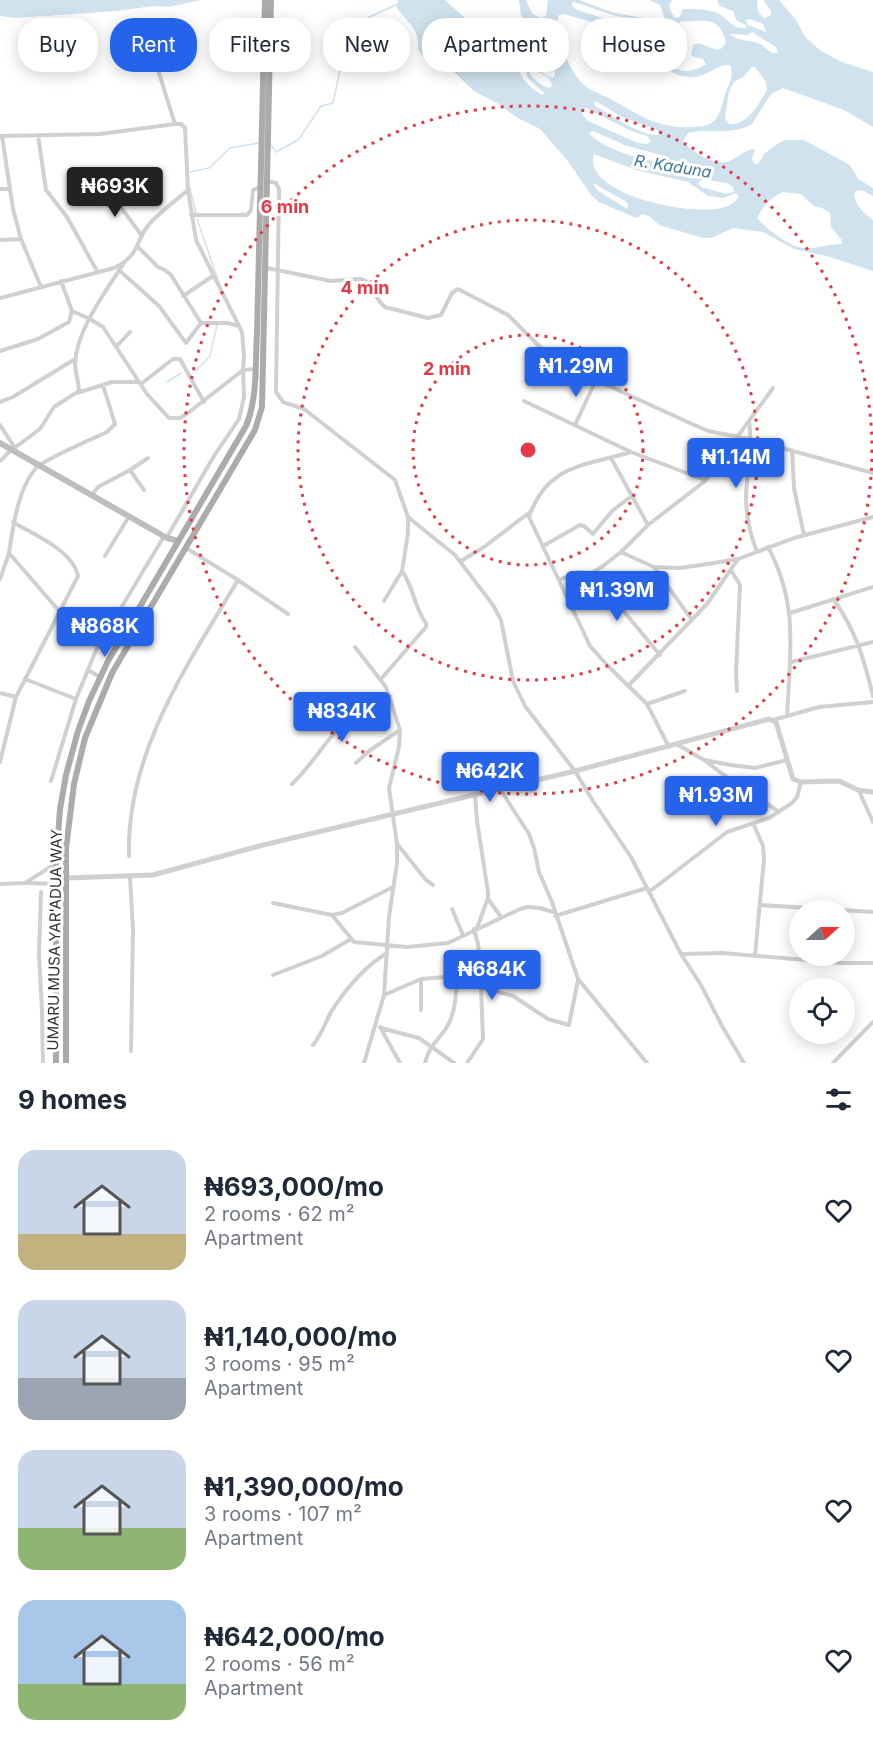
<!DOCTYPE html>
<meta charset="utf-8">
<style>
:root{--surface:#fff;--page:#f2f2f3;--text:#1f2937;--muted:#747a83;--accent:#2563eb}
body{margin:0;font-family:Inter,sans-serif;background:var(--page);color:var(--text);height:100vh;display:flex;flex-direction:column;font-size:22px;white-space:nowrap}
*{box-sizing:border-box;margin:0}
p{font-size:20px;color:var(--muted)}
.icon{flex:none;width:33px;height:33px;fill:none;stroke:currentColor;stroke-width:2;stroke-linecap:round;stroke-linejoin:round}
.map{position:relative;height:1063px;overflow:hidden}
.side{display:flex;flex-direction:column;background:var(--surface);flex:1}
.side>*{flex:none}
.hud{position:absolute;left:18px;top:18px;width:837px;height:54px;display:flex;gap:12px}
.needle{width:39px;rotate:69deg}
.tools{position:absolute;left:789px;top:900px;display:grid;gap:12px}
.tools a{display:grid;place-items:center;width:66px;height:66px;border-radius:50%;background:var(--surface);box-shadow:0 3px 15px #0003;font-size:30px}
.price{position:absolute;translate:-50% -51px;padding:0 14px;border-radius:6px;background:var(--accent);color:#fff;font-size:20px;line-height:39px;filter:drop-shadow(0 2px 3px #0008)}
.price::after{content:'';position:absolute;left:50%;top:36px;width:18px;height:14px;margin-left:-9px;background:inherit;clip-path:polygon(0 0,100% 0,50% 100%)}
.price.on{background:#222;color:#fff}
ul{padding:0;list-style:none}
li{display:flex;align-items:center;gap:18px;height:150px;padding:0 18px}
li span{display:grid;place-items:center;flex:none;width:168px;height:120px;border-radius:18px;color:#555}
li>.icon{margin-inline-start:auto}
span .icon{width:72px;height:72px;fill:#fffc;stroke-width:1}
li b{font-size:26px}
h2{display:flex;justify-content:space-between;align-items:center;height:72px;padding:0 18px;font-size:26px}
.tag{padding:0 21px;border-radius:24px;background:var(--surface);box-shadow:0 3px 15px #0003;font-size:21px;line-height:54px}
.tag.on{background:var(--accent);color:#fff}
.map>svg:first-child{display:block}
.water{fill:#cfe2ee;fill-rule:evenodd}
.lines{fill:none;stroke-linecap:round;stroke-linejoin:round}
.stream{stroke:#cfe2ee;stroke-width:1.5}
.minor{stroke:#d0d0d0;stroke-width:4}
.tertiary{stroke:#d0d0d0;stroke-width:5}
.secondary{stroke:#bdbdbd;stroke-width:6}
.primary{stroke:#ababab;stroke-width:6}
.ring{fill:none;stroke:#e63946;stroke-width:3;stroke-dasharray:3 6}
.labels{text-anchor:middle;stroke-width:6;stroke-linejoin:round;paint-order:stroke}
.street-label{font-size:15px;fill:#333;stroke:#fff}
.water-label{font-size:16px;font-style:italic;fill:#3f7597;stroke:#fff}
.centre{fill:#e63946;stroke:#fff;stroke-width:3}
.ring-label{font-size:18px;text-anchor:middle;font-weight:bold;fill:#e63946;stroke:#fff;stroke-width:6;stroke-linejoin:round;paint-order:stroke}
</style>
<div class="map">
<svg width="873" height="1063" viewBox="0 0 873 1063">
<rect width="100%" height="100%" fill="#fff"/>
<!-- water -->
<path class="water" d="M0,0H200L169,7L154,6L116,11L15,18L0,16Z
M398,0H445L476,28L533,68L552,78L555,76V72L542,55L521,15L519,0H526L532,13L540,18L546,16L548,0H579L614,13L663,21L665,19L660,5L649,0H672L669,5L672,14L675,18L680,17L682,10L685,9C694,9 705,9 714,12C727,15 732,32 747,27L746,25L737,21L733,11L720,6L717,0H758C755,7 759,15 765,18L771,15V11L763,0H779L796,20L805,37L821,51L842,62L873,72V127L844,110L783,88L771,94L752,124C731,136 710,128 688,133L683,141C692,152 714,167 730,161C739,157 745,149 755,149L752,159L755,164H758L764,154L777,144L785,140H804L850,165L858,179L873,188V196L862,190L856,191L854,194C856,207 863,212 873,220V271L830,257L794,249L763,232L733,228L711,238H703L659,225L649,216L642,214L637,218L634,217L599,202L592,196L567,160L540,129L516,117L497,103L474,91L453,71L444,68L433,67L418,50C419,27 409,25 397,8ZM574,2L616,16L654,21L670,32L681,21C703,23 718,13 726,42L722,48L718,50L698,43L693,45L691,54L693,57L703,59L706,64C699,69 687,73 679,70C664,65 661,49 650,40C632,25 597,17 575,9L571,4ZM564,14C586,21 610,24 630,37C647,47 663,72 682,76C705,82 716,63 730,65C735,76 728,85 725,95C721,105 721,118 711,123C706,127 699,126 693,127C661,130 636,114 609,98C600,94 588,90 581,82C569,69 552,32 559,15ZM750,19L763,24L766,32L748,25L745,20ZM752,32L776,47L778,53C770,54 768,50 762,45C753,39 740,43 730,34L747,35ZM438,35L445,37L448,44L447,56L440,60L436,59L421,46L426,39ZM519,63L523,64L528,78L544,93L543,95C531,89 517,77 519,63ZM752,67H755L766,82L767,90C759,103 748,126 729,124L725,118L729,91L734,82L743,77ZM531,70C540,72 551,76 552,86L549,88C541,86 531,78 529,71ZM596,101L620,116L657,130L660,134C645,140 609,113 595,106L594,102ZM586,108L629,130L647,136L651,141L647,144L638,143L588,121L583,115L582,110ZM593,131L627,146L665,156L670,159V161C652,165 601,149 589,133ZM594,154L636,170L688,182L708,196L723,198L736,193L739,197C736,200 732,204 728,206C701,219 581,196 594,154ZM702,179L727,183L733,187L734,192L726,194L701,187L698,183ZM593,183L625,201L628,204L627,209L597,190ZM783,192L801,194L814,206L822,208L830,213L831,227L841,239L842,244C829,244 817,249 804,248C791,248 765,228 757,218C763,206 770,198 783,192Z"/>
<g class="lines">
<!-- stream -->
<path class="stream" d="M271,145L276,152L299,139L321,106L333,103L343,56L369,17L398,4
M190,172L209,168L230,148L259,143
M190,189L196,213
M197,219L219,283
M196,371L210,356L217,325
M167,382L181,373"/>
<!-- minor -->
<path class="minor" d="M158,70L175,124
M38,135L46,190L67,217L97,271
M0,136L100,134L175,124H181L185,128L188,190L196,240L242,332L244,356L243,370L255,369
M2,136L13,209L21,239L41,287
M268,181L276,183L279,189L276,392L283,402L304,409L395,480L408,517L455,555L493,605L501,620L513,681L525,706L575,771L593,801L631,857L681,954L701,985L722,1026L744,1063
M110,186L120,206L142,236
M0,189H10
M191,215H247L251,210L253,190L261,187
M0,240L21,239
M138,247L158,267L165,270L171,275L201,323
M267,268L331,281L360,279L366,281L380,302L385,307L428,318L441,315L452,293L458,289L508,315L540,347L596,380L692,424L708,431L750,439L873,473
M119,270L159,306L186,343L201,323
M183,296L213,276
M0,298L114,268C142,255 134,239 152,221C163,210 176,200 188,190
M72,311L90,319L103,327L147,394L169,418H180L188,413L243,370L244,397L239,419L214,456L167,537
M201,323H227L239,326
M117,346L130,332
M0,351L38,339L69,322L72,311L61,281
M141,384L173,359H180L204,402
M77,393L112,382H139
M524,401L631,452L705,480
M0,402L13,397L75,359
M749,421C753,446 747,472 746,496C746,515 750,534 757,552
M0,425L15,448
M575,425L596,380
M792,450L794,488L804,535
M631,452C585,466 547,464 529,517L590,646L608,666L647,704L669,747
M611,458L648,525
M0,461L9,452L40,429L54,407L79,391C79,382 75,373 75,363C77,329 106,291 124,263
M130,470L148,458
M92,495L98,487L130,470L144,490
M543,546L580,525L584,526L593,534L612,511L633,495
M768,547C799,604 790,654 787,716
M621,552L654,567L679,568L701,565L738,559L794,538L873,517
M9,553C13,527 18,488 36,468C43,460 94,438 107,432L115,424L103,385
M105,556L128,518
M461,561L484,547L530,512
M654,567L692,620
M731,570L740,585L736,672L737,691
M592,573L660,655
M0,579L9,553L60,612
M238,580L288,614
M559,580L578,572L592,573L603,566L621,552L648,525L705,481L773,388
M834,600C856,631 864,659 873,696
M384,601L402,571L408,533V517
M790,613L873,587
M355,647L386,687L400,730L399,747L389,788L397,844V863L389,917L384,995L364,1063
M791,662L873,642
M88,670L100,677
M25,679L76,699
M381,679L426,627V623C414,608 414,587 402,571
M628,686L707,604L738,559
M0,693L16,697
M647,704L685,691
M773,720L819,707L873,702
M678,745L704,760L731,765L755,768L787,760
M704,760L752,796L761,800L779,812
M0,762L16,697L78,576C73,550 34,535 13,522
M356,763L369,751L400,730
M51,781L76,699L97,648L163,538
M292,784C311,766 323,745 341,725C353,711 373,704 390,696
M500,789L529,834L534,848L539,872L552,902L578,979L647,1063
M859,791L873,822
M475,795L477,821L488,892V898L477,928
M753,823L763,846L764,859L755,955
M398,845L426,880L433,885
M129,856C126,753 188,664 238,580L186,548
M130,877L133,930L131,1051
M26,883L56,884
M0,884L25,883L55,864
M41,892L39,954L42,1011L43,1063
M649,892L727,832L769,818L792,803L797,797L801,782
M488,899L501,917
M273,903L332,915L342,913L393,887
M760,905L873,912
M452,909L463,935
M332,915L354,942L407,947L448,943L520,909L527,907L540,908L553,912
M555,916L647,888
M474,929L478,944L483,988L513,996L548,1019L569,1025L578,980
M682,954L722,953L841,963H873
M273,975L322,956L351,939
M384,995L421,979L481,974
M421,1010V979
M380,1027L400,1063
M381,1028L419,1038L454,1063
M313,1045C321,1035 325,1024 331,1012C345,990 364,967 387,953
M425,1063C428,1048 439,1039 447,1027C456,1011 456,993 457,976
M467,1063L483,1039L481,987
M833,1063L873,1022"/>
<!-- tertiary -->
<path class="tertiary" d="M66,878L153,875L263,845L575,771L769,719L776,722L793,779L801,782L839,781L858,790L873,792"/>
<!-- secondary -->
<path class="secondary" d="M0,443L167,538L178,541"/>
<!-- primary -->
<path class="primary" d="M56,1063V864L60,809L66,775L78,731L89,701L108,661L246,426C258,397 255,364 257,334L265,0
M66,1063V848L74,784L85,738L112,673L245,447L255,430L262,407L271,0"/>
</g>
<!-- distance rings -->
<g class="ring">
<circle cx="528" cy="450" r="115"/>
<circle cx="528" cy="450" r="230"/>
<circle cx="528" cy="450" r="344"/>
</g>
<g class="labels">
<!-- street labels -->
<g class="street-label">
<text transform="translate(55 940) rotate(-89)" y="5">UMARU MUSA YAR'ADUA WAY</text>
</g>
<!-- water labels -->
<g class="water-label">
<text transform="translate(673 166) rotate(9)" y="6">R. Kaduna</text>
</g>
</g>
<circle cx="528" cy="450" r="9" class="centre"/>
<g class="ring-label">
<text x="285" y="213">6 min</text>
<text x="365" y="294">4 min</text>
<text x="447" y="375">2 min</text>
</g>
</svg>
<div class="tools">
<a><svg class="needle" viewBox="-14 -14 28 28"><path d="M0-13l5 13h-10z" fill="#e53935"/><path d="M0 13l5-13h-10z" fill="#747a83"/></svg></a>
<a><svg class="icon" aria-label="locate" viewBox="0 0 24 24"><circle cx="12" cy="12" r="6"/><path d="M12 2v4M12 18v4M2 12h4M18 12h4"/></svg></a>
</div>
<b class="price on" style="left:115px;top:218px">₦693K</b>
<b class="price" style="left:576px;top:398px">₦1.29M</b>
<b class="price" style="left:736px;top:489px">₦1.14M</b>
<b class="price" style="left:617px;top:622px">₦1.39M</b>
<b class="price" style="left:105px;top:658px">₦868K</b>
<b class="price" style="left:342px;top:743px">₦834K</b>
<b class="price" style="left:490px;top:803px">₦642K</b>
<b class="price" style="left:716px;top:827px">₦1.93M</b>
<b class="price" style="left:492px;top:1001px">₦684K</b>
<div class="hud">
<a class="tag">Buy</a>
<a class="tag on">Rent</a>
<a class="tag">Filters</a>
<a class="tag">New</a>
<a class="tag">Apartment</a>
<a class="tag">House</a>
</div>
</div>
<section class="side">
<h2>9 homes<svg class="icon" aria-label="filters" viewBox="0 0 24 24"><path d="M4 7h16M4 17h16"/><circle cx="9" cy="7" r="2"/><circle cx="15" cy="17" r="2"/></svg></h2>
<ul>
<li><span style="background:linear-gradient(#c9d6e8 70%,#c2b280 0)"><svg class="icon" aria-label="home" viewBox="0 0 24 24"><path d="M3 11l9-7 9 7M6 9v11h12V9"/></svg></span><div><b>₦693,000/mo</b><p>2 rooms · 62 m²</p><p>Apartment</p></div><svg class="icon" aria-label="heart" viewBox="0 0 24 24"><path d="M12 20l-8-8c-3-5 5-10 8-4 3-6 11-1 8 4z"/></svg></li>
<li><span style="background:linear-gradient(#c9d6e8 65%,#9aa5b1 0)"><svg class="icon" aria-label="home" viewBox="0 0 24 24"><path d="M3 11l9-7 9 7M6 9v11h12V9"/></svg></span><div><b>₦1,140,000/mo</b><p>3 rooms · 95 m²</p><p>Apartment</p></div><svg class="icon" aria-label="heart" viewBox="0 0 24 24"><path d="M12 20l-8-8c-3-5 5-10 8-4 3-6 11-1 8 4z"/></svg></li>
<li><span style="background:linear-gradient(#c9d6e8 65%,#8fb573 0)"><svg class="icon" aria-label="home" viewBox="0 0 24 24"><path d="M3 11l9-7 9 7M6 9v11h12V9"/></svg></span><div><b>₦1,390,000/mo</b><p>3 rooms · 107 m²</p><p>Apartment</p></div><svg class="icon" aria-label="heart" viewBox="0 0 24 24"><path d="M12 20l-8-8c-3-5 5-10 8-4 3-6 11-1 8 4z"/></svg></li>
<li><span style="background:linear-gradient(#a9c7e8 70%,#8fb573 0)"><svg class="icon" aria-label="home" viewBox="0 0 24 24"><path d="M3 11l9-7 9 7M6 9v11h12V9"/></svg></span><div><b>₦642,000/mo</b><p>2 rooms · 56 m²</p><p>Apartment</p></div><svg class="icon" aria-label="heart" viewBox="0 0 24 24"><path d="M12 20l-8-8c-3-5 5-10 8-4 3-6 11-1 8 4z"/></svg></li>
</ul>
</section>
